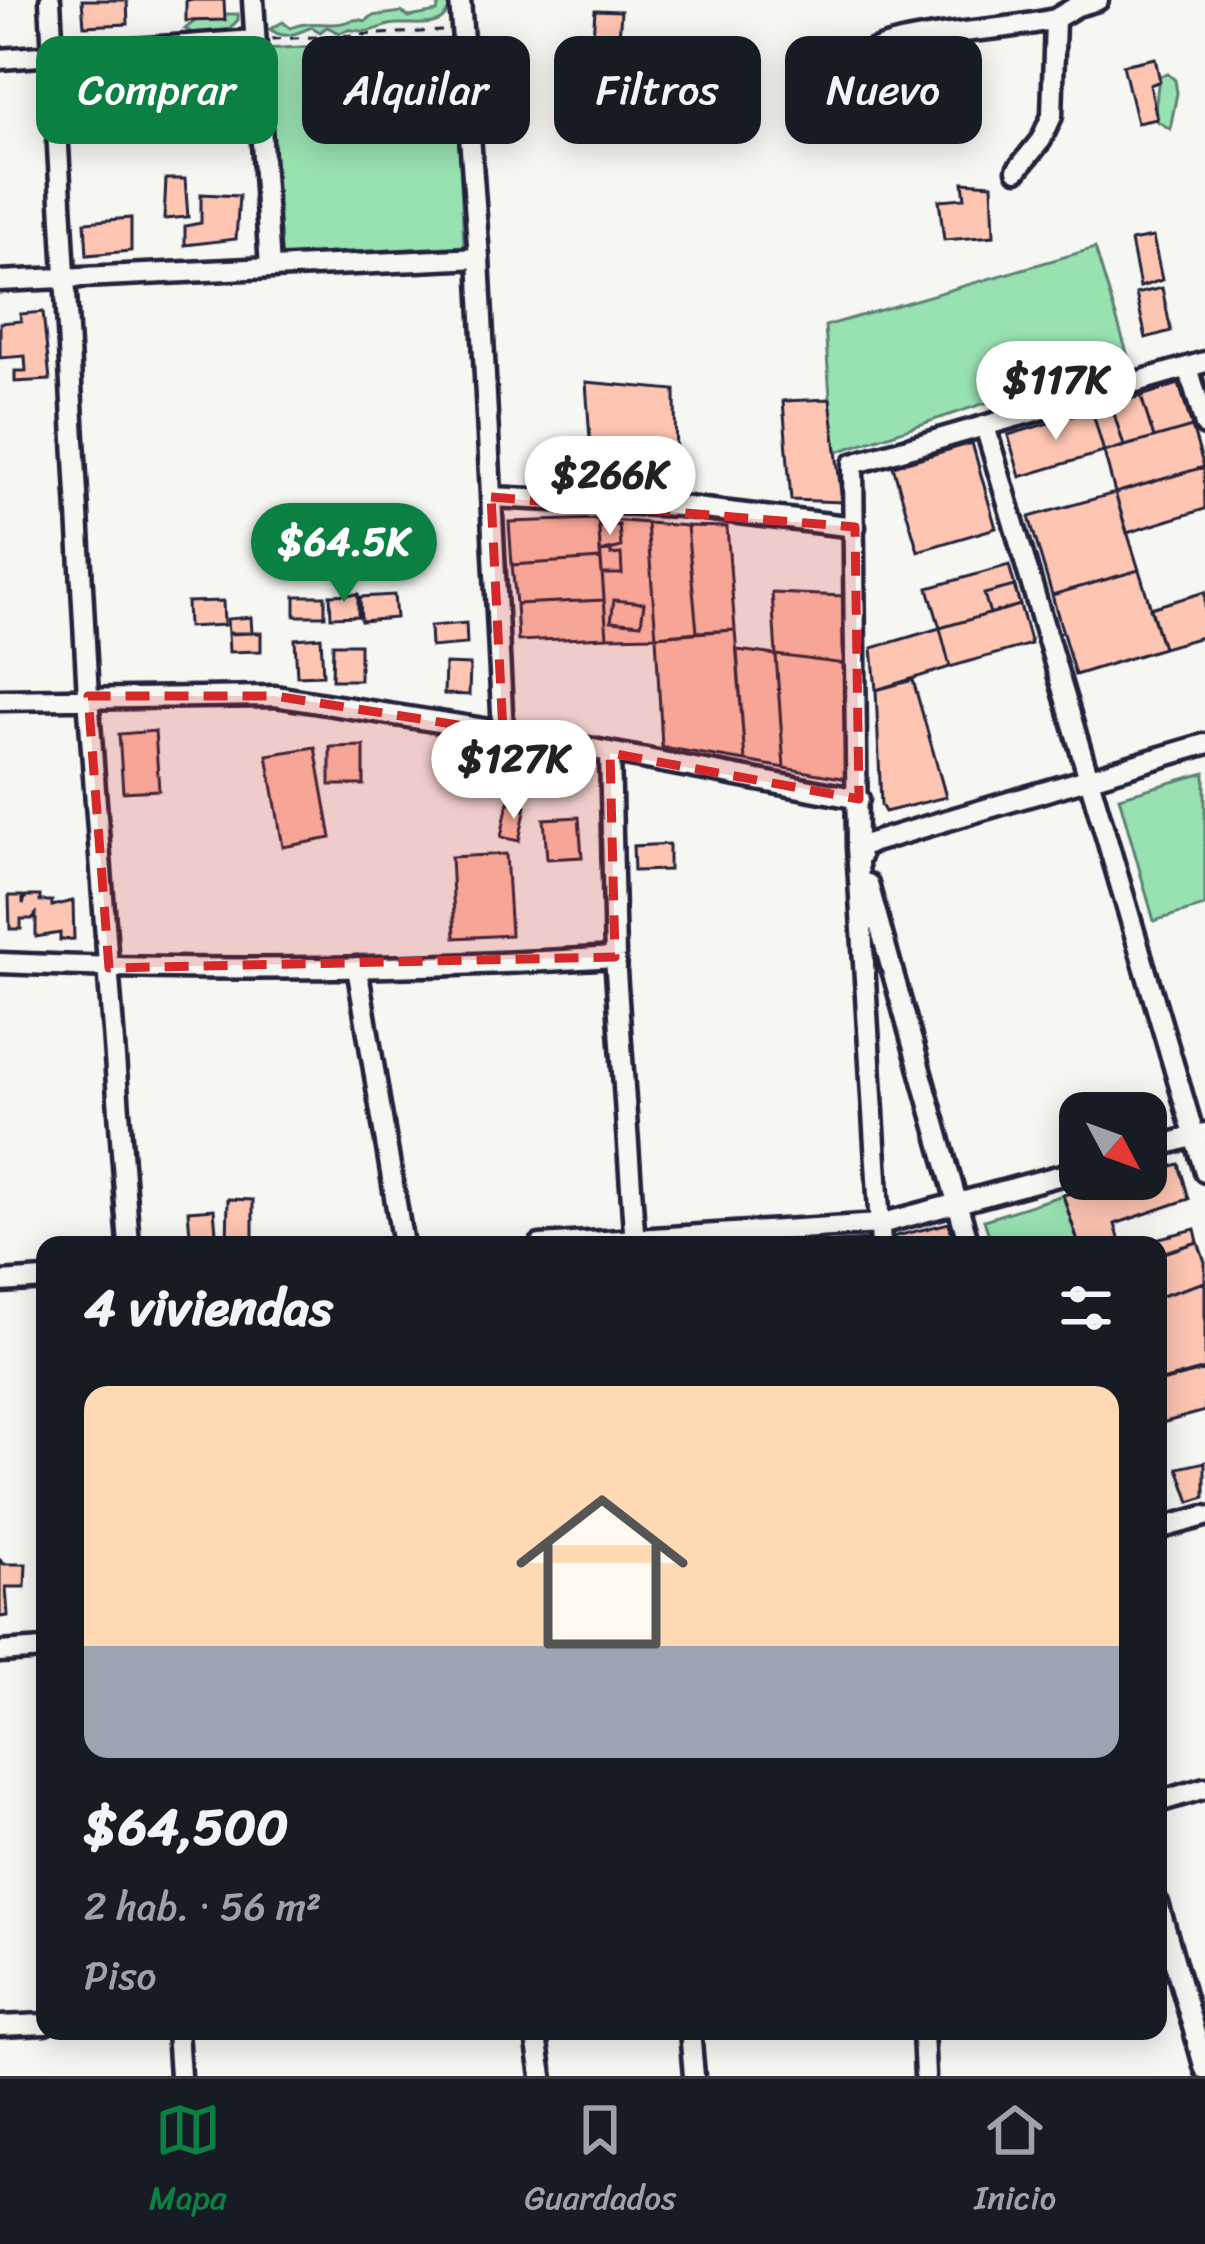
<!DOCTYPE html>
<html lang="es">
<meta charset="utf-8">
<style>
:root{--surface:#171b24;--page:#242831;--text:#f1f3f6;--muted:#9ea1a6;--line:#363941;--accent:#0b8043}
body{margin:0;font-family:Sriracha,sans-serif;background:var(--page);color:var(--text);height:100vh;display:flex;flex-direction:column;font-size:45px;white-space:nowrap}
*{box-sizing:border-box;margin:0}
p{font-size:39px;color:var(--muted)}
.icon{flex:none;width:66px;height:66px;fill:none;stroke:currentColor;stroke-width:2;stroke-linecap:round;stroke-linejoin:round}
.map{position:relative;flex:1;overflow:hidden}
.drawer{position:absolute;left:36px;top:1236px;width:1131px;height:804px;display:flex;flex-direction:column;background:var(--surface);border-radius:24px;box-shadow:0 6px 30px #0003}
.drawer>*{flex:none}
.hud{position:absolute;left:36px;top:36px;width:1134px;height:108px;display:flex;gap:24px}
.needle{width:78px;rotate:131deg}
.fabs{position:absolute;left:1059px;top:1092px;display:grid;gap:24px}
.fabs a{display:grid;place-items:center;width:108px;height:108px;border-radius:24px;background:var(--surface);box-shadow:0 6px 30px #0003;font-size:60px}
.price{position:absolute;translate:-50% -102px;padding:0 27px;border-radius:42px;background:#fff;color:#222;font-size:39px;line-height:78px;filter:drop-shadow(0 3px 6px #0008)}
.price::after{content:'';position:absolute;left:50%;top:72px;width:36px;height:27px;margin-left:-18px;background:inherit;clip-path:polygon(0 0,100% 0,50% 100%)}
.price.on{background:var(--accent);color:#fff}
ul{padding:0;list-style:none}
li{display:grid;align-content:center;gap:24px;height:636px;padding:0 48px}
li span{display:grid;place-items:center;height:372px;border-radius:24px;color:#555}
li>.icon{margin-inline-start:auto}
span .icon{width:216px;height:216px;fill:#fffc;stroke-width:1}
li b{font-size:51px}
h2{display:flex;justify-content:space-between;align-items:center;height:144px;padding:0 48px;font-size:51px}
.pill{padding:0 42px;border-radius:24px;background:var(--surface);box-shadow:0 6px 30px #0003;font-size:42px;line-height:108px}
.pill.on{background:var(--accent);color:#fff}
.tabs{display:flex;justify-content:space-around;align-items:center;height:168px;border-top:3px solid var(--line);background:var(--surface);font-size:33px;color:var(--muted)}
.tabs a{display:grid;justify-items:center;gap:6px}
.tabs .on{color:var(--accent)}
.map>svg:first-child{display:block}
.green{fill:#98e1b1;stroke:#5d8276;stroke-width:3}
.building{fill:#fec5b2;stroke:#22223b;stroke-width:3}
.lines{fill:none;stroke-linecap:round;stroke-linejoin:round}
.street-casing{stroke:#22223b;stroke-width:27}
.path{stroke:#22223b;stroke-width:3;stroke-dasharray:9 9;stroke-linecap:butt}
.street{stroke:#f6f6f2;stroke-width:18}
.marked{fill:#d62828;fill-opacity:0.2;stroke:#d62828;stroke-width:9;stroke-dasharray:24 15;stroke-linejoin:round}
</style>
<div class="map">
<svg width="1205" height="2076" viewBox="0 0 1205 2076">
<rect width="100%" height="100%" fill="#f6f6f2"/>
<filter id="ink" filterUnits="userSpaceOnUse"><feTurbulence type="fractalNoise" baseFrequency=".00833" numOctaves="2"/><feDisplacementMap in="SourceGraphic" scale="24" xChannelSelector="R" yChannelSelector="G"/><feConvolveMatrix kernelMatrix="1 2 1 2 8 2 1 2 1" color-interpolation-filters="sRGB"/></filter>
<g filter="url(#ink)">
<!-- green -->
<path class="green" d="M440,0H450C449,31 420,23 397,24C386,24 378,30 368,31C356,33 353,26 340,33L327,27L320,32L312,27C297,33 285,41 270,29L283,22L290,28C306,21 318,24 334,24C348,24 352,17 366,21L372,16L402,12L409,17L437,12Z
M225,14H238V20C222,38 205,40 185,29L195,21Z
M454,39L464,246L281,256L264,49Z
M1168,74L1175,80L1177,93L1170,129L1154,119L1159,76Z
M1095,248L1128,356L834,453L825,326Z
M1205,773V906L1154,921L1119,797Z
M1063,1195L1079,1245H992L984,1220Z"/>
<!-- building -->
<path class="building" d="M82,0H127L128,24L84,26Z
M186,0H224L225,20L186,21Z
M595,10L621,11L619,39L593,37Z
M1155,58L1160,81L1150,85L1157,119L1137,123L1123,65Z
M966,92L968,130L912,134L910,95Z
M166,179H185L188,217L164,219Z
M963,182L992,184L994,236L944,240L939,200L965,198Z
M201,194L239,196L236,239L185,245V226L201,223Z
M131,218V251L87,255L85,222Z
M1153,237L1162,280L1140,287L1131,241Z
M1162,288L1171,331L1146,338L1136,294Z
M43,312L50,380L15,382V371H26L25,356L0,358V323L21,321L20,314Z
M586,382L675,390L676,487L593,483Z
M1179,384L1192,427L1154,438L1141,396Z
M1141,396L1154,438L1124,446L1111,404Z
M830,399L842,502L791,500L783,401Z
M1111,404L1124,446L1104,452L1092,410Z
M1092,410L1104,452L1020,477L1008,435Z
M1192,427L1204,467L1115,493L1104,452Z
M972,443L996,528L918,551L893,466Z
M1204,467L1205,509L1127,533L1115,493Z
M1115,493L1139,570L1052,595L1029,517Z
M598,519L601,559L512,565L509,522Z
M598,519L647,523L656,636L607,637Z
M647,523L687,526L697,632L656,636Z
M619,525L621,547L600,552L599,527Z
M687,526L727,527L735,630L697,632Z
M611,551V555L621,554L622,574H602L600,552Z
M601,559L604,600L516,604L512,565Z
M1009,565L1020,605L940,628L928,588Z
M1139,570L1163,648L1075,675L1052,595Z
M1014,586L1020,605L990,614L984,594Z
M1205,592V636L1163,648L1150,608Z
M772,593L844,596L845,664L776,655Z
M358,594V616L331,617L330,595Z
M394,595L396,618L361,621L360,597Z
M295,596H325V616H295Z
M604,600L607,637L518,641L516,604Z
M614,600L644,603L641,624L611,621Z
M223,601L224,625L188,627L187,602Z
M1020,605L1031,644L950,667L940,628Z
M251,617L252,633L228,634L227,619Z
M466,623L467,644L431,647L430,626Z
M940,628L950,667L876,690L872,648Z
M735,630L745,761L662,747L656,636Z
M228,633H261V651L229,652Z
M321,637L323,675L297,676L295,639Z
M333,644H360V680H332Z
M737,650L776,655L784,768L745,761Z
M776,655L845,664L847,779L784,768Z
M445,664L470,665L469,695L444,694Z
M913,680L946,797L885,812L881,805L876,690Z
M155,731L159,790L123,792L119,734Z
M364,746V785H330V747Z
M315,747L331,838L283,847L267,755Z
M508,802L526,806L519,841L501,837Z
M579,817L582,857L547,859L544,819Z
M669,844V870L634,871L633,846Z
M506,854L511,935L455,938L451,857Z
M9,896H23V904L26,896H40V901H52V906L73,901L74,939L60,940V933L36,937V914L32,919H21V929H10Z
M1179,1164L1189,1199L1115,1224L1121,1245H1079L1063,1195L1124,1179H1146V1173Z
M228,1199L253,1200V1244H227Z
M214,1209L217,1245H191L188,1211Z
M949,1223L954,1245H894L892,1237Z
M1195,1229L1198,1242L1158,1254V1245H1132Z
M868,1240V1245H790Z
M1198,1242L1205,1262V1282L1158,1297V1255Z
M1205,1282V1369L1158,1382V1297Z
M1205,1370V1411L1158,1424V1383Z
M1205,1462V1497L1190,1502L1178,1468Z
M0,1560L4,1564H26L25,1587H6L8,1616L0,1617Z"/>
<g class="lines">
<defs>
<path id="street" d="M50,0L88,696L129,1245
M253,0L270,268
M460,0L479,258L503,732
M0,59L254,40
M832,72C895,27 982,36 1055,19
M1017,170L1041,140L1052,116L1055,19L1077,6L1098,0
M0,281L479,258
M1188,367L1205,425
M985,426L1205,1172
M491,497L679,506L855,527
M0,700L275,696L503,732L859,799
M610,753L615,957L635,1245
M860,857L857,847L1205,744
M868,884L969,1245
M0,963C205,972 411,970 615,957
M357,967L403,1245
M1146,1150L1205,1133
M540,1245L880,1224L1080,1170
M881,1245L857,847L853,464L1205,362
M0,1282L45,1279
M1158,1529L1205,1516
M0,1652L45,1649
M1158,1802L1205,1788
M1158,1903L1205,2069
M0,2026L45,2024
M177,2031L180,2076
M535,2031L542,2076
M690,2031L694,2076
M923,2031L925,2076"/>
</defs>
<!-- street casing -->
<use href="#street" class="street-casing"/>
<!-- path -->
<path class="path" d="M272,39L442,31"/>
<!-- street -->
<use href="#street" class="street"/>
</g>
</g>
<!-- marked area -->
<path class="marked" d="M491,497L855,527L859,799L610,753L615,957L109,968L88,696H275L503,732Z"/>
</svg>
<div class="fabs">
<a><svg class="needle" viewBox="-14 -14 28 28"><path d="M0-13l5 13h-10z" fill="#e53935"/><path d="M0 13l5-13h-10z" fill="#9ea1a6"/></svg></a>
</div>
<b class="price" style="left:1056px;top:443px">$117K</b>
<b class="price" style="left:610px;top:538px">$266K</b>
<b class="price on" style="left:344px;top:605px">$64.5K</b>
<b class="price" style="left:514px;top:822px">$127K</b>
<div class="hud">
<a class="pill on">Comprar</a>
<a class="pill">Alquilar</a>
<a class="pill">Filtros</a>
<a class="pill">Nuevo</a>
</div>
<section class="drawer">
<h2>4 viviendas<svg class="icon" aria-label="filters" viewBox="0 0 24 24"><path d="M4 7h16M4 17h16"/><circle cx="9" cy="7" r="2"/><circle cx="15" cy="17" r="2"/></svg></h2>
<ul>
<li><span style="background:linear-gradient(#ffd9b3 70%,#9aa5b1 0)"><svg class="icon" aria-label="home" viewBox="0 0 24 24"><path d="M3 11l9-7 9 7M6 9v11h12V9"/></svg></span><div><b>$64,500</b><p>2 hab. · 56 m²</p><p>Piso</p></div></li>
</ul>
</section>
</div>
<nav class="tabs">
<a class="on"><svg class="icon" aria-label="map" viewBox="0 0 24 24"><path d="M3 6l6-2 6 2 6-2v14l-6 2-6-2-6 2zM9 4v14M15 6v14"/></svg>Mapa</a>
<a><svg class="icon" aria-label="saved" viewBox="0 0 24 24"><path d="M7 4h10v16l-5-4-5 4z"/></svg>Guardados</a>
<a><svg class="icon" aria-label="home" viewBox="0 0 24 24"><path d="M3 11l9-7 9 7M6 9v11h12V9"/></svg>Inicio</a>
</nav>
